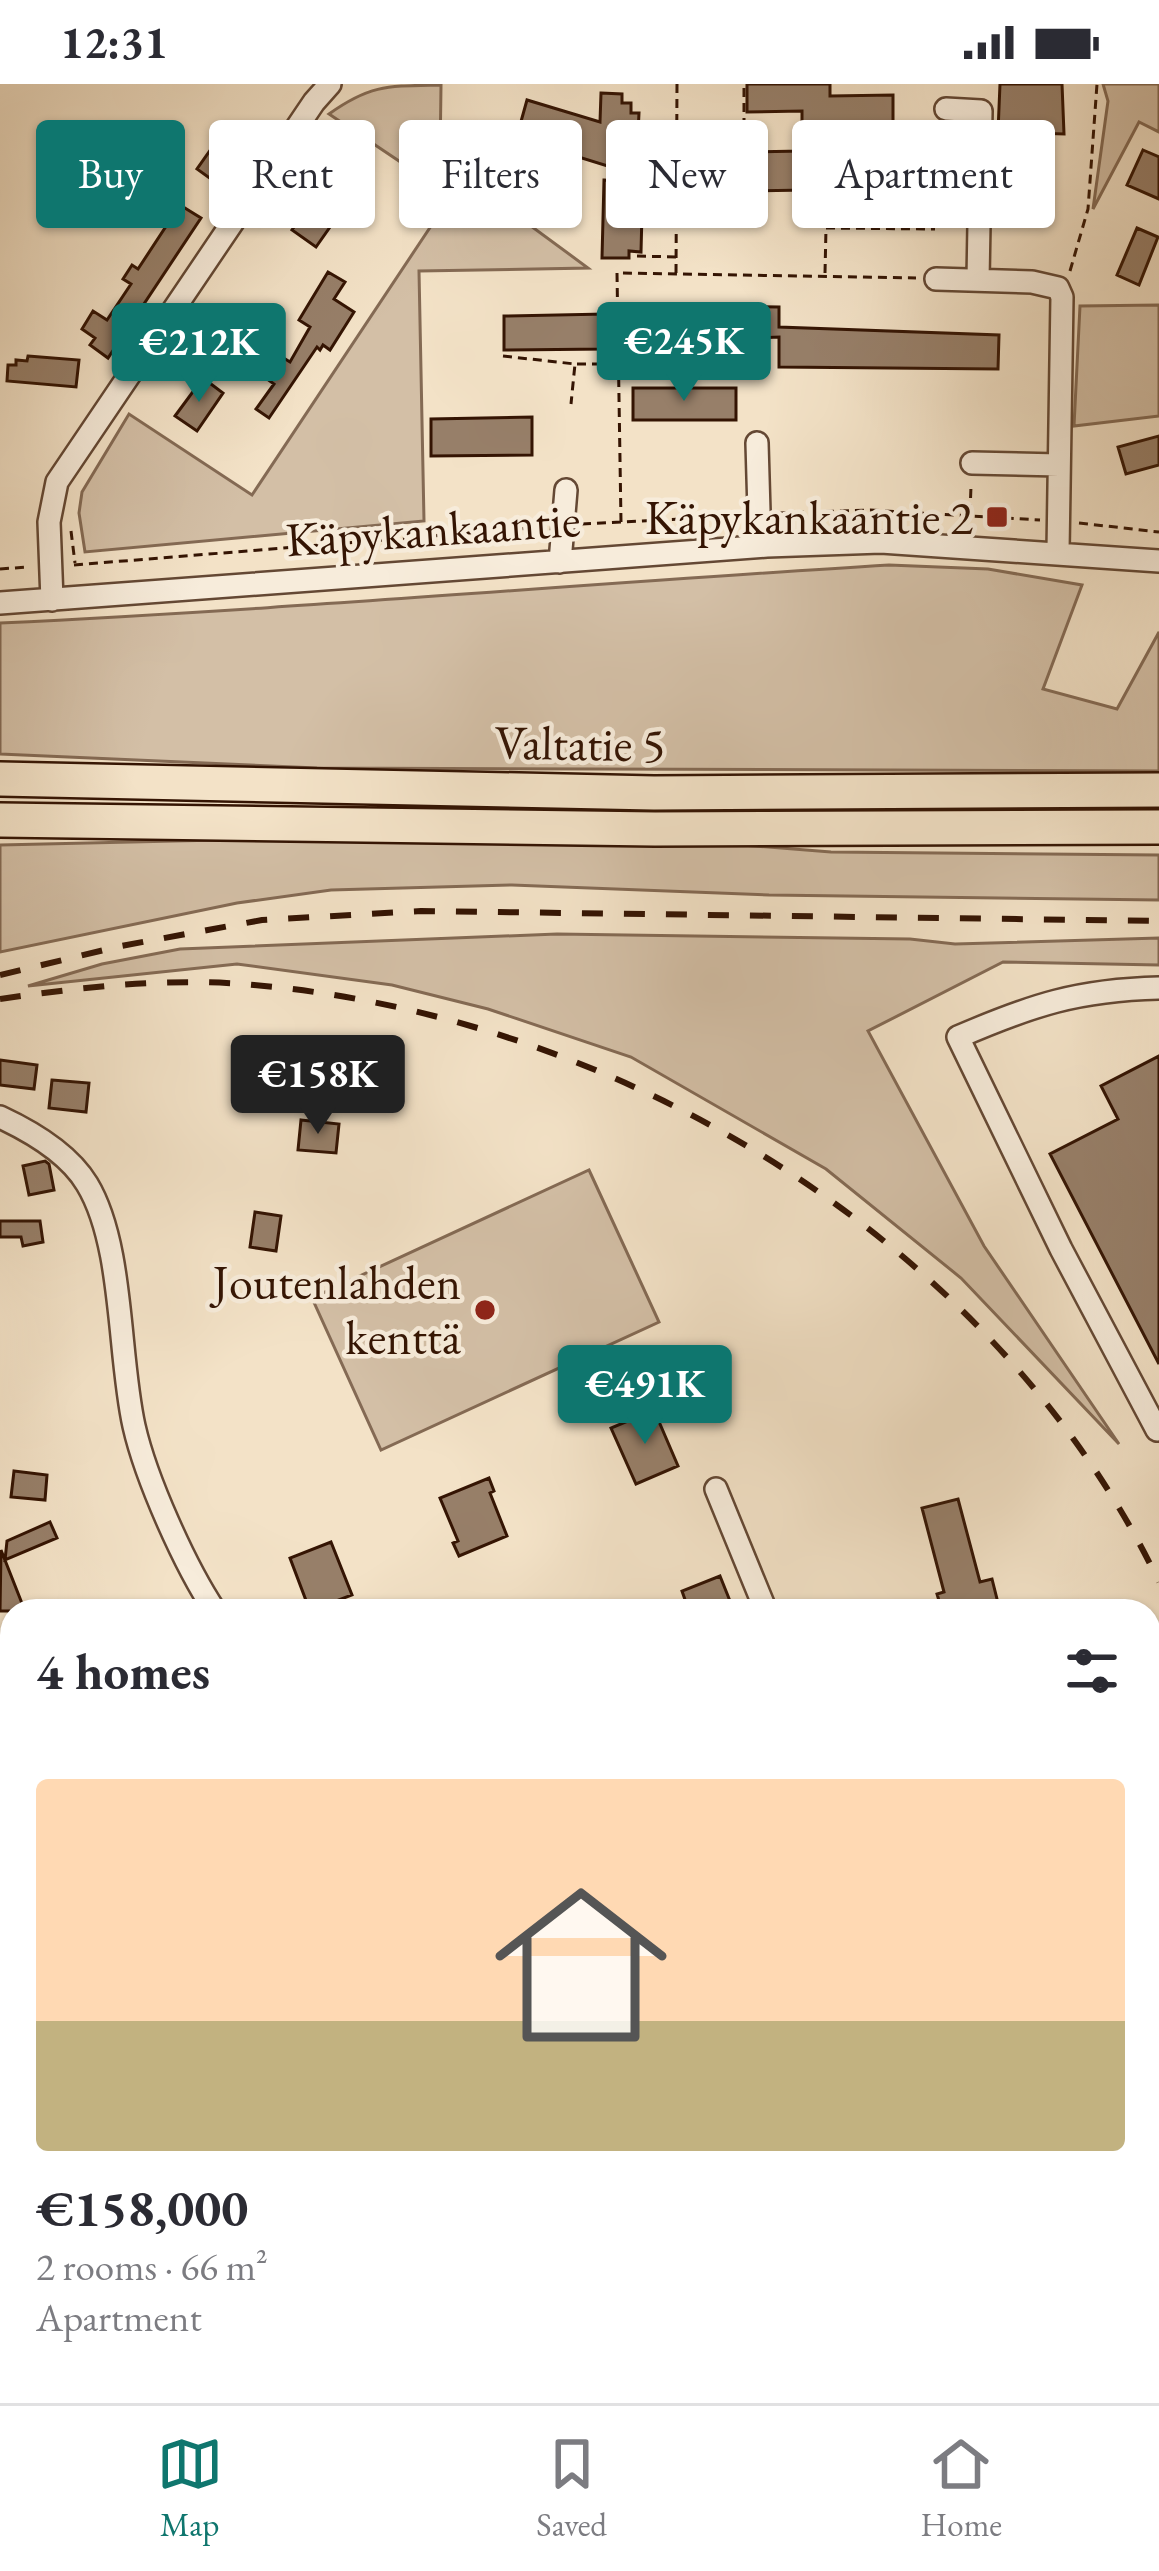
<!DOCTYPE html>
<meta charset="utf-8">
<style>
:root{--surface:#fff;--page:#f7f7f7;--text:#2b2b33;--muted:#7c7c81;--line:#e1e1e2;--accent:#0f766e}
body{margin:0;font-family:"EB Garamond",serif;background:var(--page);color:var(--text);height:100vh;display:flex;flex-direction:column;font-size:45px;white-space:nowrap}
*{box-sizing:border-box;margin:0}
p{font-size:39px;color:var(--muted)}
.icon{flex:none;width:66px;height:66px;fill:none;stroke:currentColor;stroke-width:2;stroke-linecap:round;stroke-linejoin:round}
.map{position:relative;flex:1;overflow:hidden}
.drawer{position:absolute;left:0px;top:1515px;width:1161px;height:804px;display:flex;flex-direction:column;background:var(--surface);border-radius:36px 36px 0 0;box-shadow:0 3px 9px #0004}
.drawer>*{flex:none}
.guide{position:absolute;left:36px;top:36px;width:1089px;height:108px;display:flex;gap:24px}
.price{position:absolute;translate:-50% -102px;padding:0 27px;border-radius:12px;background:var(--accent);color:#fff;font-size:39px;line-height:78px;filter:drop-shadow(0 3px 6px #0008)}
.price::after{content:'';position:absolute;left:50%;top:72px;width:36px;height:27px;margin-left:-18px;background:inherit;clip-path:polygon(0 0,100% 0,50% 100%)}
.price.on{background:#222;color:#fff}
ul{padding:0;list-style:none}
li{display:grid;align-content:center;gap:24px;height:636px;padding:0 36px}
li+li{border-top:3px solid var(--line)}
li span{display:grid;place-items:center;height:372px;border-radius:12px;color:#555}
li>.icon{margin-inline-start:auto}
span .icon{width:216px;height:216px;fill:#fffc;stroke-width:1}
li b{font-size:51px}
h2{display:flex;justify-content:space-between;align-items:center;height:144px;padding:0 36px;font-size:51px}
.pill{padding:0 42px;border-radius:12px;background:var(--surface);box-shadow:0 3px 9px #0004;font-size:42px;line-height:108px}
.pill.on{background:var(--accent);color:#fff}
.status{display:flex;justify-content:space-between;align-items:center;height:84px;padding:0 60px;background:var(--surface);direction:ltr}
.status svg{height:33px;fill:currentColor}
.tabs{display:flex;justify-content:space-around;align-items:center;height:168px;border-top:3px solid var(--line);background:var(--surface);font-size:33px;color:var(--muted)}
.tabs a{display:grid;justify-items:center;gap:6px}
.tabs .on{color:var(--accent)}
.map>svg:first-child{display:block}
.green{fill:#d3bfa6;stroke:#846a54;stroke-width:3}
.building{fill:#977f69;stroke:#341403;stroke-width:3}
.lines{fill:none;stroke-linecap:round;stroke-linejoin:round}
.minor-casing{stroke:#644834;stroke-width:26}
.highway-casing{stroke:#341403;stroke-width:38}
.path{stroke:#341403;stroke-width:3;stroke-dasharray:9 6;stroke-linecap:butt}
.minor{stroke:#f7ecdb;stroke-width:21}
.highway{stroke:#f3e2c7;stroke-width:33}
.rail{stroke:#341403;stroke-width:6;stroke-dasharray:21 21;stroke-linecap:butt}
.poi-dot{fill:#8f2418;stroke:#f7ecdb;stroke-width:4.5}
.labels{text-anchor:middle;stroke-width:9;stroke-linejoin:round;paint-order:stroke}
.poi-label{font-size:48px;fill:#341403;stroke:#f7ecdb;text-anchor:end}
.street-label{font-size:48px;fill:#341403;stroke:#f7ecdb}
</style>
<div class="status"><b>12:31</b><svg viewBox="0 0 49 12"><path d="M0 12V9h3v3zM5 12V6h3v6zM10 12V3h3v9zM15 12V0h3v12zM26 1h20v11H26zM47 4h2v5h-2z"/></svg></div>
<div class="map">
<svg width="1159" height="2319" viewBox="0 0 1159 2319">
<rect width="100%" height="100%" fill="#f3e2c7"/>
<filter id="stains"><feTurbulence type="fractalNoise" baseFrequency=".00167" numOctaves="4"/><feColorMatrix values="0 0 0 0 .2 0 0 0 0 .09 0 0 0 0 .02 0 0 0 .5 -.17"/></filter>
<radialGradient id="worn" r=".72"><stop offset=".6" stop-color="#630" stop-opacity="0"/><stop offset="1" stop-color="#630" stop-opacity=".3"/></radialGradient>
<!-- green -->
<path class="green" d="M1103,0H1159V48L1139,38L1093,125L1108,17Z
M441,1L440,75L588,184L419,187L424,437L85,468L79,429L82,408L129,330L252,411L451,112L329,30C371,0 389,2 441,1Z
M1159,221V332L1074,342L1080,222Z
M889,481L988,485L1082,501L1043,605L1117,625L1159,548V687L317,684L0,670V539C297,525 593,499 889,481Z
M219,756L729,760L831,768L1159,771V816L769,811L512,801L331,806L237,819L0,868V761Z
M557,850L910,855L955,860L1159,854V881L1003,878L868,947L984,1162L1119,1360L961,1194L826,1085L631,973L488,925L392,901L237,880L28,902L102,880L180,865Z
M589,1086L659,1238L381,1366L312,1214Z
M1159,2171V2319H639L668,2307H1149V2198Z"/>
<!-- building -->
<path class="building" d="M747,0H830V12L893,11V45H873V90H889L890,127L833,128L832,115L807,116V106L747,107V68L802,67V27L747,28Z
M1000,0H1062L1064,50L998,48Z
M601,9L622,10V19H631V29H639L638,49H644L643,93L572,71L557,53L556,67L522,56L526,43L520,41L527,16L600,38Z
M223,48L249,66L222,103L197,85Z
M1143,66L1159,73V115L1127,101Z
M604,96L643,99V107H659V129H642L641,168L629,167V174H602Z
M320,106L344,123L316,163L292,146Z
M180,121L201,134L108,274L90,261L95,254L82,245L93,227L107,236L131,200L123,195L132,181L138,185Z
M1137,144L1158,153L1139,201L1117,191Z
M328,188L345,198L334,215L354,228L330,266L323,261L320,266L317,263L269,334L256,325L274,300L267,295L282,273L290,278L310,243L299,236Z
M731,222L779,223V243L999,251L998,285L779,283V253L731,255Z
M605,230V265L504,266V232Z
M28,272L79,276L76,303L7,297L8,281H16V276L27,277Z
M203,294L223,309L197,347L175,332Z
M633,304H736V336H633Z
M532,333V371L431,372V335Z
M1159,352V381L1126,390L1118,363Z
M1159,972V1280L1050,1070L1118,1035L1101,1002Z
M0,976L37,981L34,1005L0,1001Z
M52,996L89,999L86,1028L49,1024Z
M301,1036L339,1040L336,1069L298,1066Z
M45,1077L49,1080L54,1106L29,1111L23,1082Z
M255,1128L281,1132L276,1167L250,1163Z
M0,1137H40L43,1158L23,1162L21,1153H0Z
M654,1326L678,1382L636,1400L611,1344Z
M14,1387L47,1391L45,1416L11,1413Z
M489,1394L494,1407L490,1409L507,1452L459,1472L453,1459L458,1457L440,1414Z
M958,1415L980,1498L992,1495L1000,1527H942L937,1510L944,1508L922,1424Z
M50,1438L57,1454L5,1476L7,1457Z
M331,1458L352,1511L310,1527L290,1474Z
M1,1466L25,1527H0Z
M720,1492L734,1527H689L682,1507Z"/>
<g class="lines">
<defs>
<path id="minor" d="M946,25L981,27L978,196
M936,195L1032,198L1058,204L1062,213L1058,467
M757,359L760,462
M972,379L1059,381
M560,478L566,406
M52,516L49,438L57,398L314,18L330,0
M0,519L767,462L881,458L1159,477
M0,1033C30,1047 69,1070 87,1100C124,1161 118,1271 134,1342C146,1395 185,1482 215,1527
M1157,1346L1061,1165L958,953C1032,921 1078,906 1159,904
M716,1405L766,1527
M1149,1590L1159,1585
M0,1691L12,1724
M0,1826L12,1822
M1149,1991L1159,2016
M0,2060L12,2056
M1149,2099L1159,2096
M258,2307L264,2319
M528,2307L533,2319
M606,2319L636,2307"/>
<path id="highway" d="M0,695L654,709L1159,706
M0,736L655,745L1159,743"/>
</defs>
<!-- minor casing -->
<use href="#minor" class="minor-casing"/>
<!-- highway casing -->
<use href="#highway" class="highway-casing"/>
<!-- path -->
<path class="path" d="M744,118V0
M637,172L676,173
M1070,187L1088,125L1097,0
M676,189L677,0
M825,189L826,144L935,145
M503,272L575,280L571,320
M577,280H616
M780,429L870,426L1040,436
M970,429L971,402
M621,438L617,189L916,194
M1079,439L1159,448
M582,440L740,432
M71,447L75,479
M74,481L543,443
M0,485L28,483
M0,1625L12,1655
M793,2319L795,2307
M1142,2319L1145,2307"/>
<!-- minor -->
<use href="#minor" class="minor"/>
<!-- highway -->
<use href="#highway" class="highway"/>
<!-- rail -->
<path class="rail" d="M0,891L121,862L262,836L421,827L1159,837
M0,915C83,903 170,893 254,901C622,933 997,1160 1159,1498"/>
</g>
<!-- markers -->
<g class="poi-dot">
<rect x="985" y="421" width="24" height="24" rx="6"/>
<circle cx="485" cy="1226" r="12"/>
</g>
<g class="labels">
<!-- poi labels -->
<g class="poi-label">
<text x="973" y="450">Käpykankaantie 2</text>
<text x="461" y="1215">Joutenlahden<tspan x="461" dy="55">kenttä</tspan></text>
</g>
<!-- street labels -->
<g class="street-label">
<text transform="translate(433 445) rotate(-4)" y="17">Käpykankaantie</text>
<text transform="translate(580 659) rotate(1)" y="17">Valtatie 5</text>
</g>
</g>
<rect width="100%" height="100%" filter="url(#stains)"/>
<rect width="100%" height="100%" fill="url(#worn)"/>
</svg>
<b class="price" style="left:684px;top:320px">€245K</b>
<b class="price" style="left:199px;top:321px">€212K</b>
<b class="price on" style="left:318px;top:1053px">€158K</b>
<b class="price" style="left:645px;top:1363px">€491K</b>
<div class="guide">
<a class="pill on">Buy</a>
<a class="pill">Rent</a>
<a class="pill">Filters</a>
<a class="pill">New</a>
<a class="pill">Apartment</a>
</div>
<section class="drawer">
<h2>4 homes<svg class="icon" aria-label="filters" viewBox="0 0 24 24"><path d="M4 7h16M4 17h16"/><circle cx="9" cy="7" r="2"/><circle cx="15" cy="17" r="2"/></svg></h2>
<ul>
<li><span style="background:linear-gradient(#ffd9b3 65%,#c2b280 0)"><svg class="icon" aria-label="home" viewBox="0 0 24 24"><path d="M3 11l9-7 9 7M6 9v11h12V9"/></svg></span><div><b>€158,000</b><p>2 rooms · 66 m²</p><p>Apartment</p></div></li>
</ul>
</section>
</div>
<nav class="tabs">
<a class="on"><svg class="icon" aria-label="map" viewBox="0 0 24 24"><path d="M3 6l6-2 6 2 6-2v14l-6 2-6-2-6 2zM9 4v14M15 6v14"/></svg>Map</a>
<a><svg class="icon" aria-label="saved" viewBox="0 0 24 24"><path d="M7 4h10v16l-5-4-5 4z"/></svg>Saved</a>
<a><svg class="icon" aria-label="home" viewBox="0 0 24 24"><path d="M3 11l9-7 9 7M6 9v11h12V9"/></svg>Home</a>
</nav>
